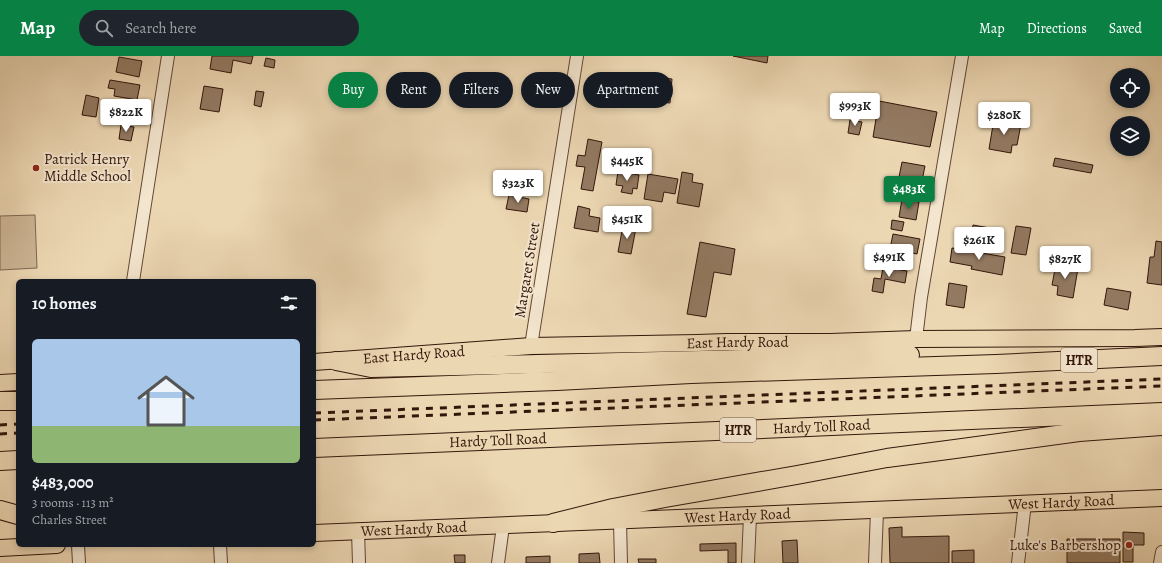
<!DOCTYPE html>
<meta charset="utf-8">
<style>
:root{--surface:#171b24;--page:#20242c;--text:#f1f3f6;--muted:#9ea1a6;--accent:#0b8043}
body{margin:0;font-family:Alegreya,serif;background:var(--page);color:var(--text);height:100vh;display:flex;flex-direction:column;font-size:15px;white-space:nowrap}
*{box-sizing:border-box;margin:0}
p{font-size:13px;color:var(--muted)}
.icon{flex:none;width:22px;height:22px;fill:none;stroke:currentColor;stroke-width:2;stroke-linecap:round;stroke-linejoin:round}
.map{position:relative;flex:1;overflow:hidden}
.panel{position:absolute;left:16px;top:223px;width:300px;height:268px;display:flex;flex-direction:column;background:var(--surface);border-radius:6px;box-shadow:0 2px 6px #0003}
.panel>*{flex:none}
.guide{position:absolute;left:328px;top:16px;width:380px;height:36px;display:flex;gap:8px}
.controls{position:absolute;left:1110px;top:12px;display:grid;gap:8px}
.controls a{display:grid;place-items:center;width:40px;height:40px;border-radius:50%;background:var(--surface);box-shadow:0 2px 6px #0003;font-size:20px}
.price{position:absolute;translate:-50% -34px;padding:0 9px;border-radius:4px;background:#fff;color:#222;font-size:13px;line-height:26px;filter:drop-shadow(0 1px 2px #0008)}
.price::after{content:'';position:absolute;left:50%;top:24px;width:12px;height:9px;margin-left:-6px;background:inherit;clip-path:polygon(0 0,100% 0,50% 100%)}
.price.selected{background:var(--accent);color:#fff}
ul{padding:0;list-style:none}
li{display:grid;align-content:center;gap:8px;height:212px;padding:0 16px}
li span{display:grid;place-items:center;height:124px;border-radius:6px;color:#555}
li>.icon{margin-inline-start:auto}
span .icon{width:72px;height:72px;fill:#fffc;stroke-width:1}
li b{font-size:17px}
h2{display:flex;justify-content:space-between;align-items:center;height:48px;padding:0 16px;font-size:17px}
.pill{padding:0 14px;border-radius:18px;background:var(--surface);box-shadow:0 2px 6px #0003;font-size:14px;line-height:36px}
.pill.selected{background:var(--accent);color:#fff}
header{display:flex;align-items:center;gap:24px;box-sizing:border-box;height:56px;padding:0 20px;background:var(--accent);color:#fff}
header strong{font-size:19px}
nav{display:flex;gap:22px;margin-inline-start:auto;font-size:14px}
.search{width:280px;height:36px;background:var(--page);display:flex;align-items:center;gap:10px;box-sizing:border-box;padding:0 14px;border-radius:22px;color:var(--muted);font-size:15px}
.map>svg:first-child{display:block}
.green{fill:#cdb696;stroke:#806650}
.building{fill:#937a62;stroke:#33160a}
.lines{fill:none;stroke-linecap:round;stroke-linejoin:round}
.minor-casing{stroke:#614634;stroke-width:14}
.major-casing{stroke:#33160a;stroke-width:18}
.highway-casing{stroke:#33160a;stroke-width:20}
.minor{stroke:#f3e5ce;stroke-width:12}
.major{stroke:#ecd7b3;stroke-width:16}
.highway{stroke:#ecd7b3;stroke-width:18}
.rail{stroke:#33160a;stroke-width:3;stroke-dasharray:7 7;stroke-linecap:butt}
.poi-dot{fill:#8f2418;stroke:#f3e5ce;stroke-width:1.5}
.labels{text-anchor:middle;stroke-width:4;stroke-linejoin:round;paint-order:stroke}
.shield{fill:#f3e5ce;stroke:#6d5445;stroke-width:1}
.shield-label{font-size:14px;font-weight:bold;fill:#33160a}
.poi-label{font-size:15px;fill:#33160a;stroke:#f3e5ce;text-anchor:start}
.street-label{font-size:15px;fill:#33160a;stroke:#f3e5ce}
</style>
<header>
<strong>Map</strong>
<div class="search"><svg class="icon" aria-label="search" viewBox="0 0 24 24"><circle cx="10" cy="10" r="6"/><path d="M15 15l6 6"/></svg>Search here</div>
<nav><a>Map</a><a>Directions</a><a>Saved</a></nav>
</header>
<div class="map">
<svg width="1162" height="507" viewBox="0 0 1162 507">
<rect width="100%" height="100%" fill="#ecd7b3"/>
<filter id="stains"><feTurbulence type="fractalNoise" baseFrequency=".005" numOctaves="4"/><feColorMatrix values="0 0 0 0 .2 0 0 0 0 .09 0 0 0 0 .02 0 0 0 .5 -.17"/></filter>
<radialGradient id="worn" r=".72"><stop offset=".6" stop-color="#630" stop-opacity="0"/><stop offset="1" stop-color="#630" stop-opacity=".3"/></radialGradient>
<!-- green -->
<path class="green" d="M35,159L37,212L0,214V160Z"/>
<!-- building -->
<path class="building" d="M212,0H253L251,8L233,4L231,17L210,13Z
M733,0H768L767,7Z
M119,1L142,5L139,21L116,16Z
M266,2L275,4L274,12L264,10Z
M627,18L672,23L670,47L625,42V39L594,35L595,22L626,25Z
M110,24L140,29L137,44L114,40L115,33L108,32Z
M204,30L223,33L219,56L200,53Z
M256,35L264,36L261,51L254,49Z
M86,39L99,42L96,61L82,59Z
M117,45L139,48L136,67L114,63Z
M879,45L937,56L930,91L873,81Z
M994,63L1021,68L1017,89H1012L1011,97L989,93Z
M850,64L862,66L859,79L848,77Z
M121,69L134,71L131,85L119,83Z
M588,83L602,86L593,135L581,133L585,111L576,110L578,99L585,100Z
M1055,102L1093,109L1091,117L1053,110Z
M902,106L925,110L922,125L899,121Z
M509,115L531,119L529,134L507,130Z
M618,115L639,119L637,133L633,132L632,138L621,136L623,130L616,129Z
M682,116L693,118L692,126L703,128L699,151L677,147Z
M648,118L678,123L675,138L664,136L662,146L644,143Z
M887,125L904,128L901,140L885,138Z
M509,139L529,143L527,156L506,153Z
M902,143L919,146L916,164L899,161Z
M578,150L590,153L589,160L600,162L598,176L574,172Z
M892,164L904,166L902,175L891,173Z
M973,169L990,172L987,190L970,187Z
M623,170L636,172L631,198L618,196Z
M1016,170L1031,172L1026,199L1011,197Z
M893,178L920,183L917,198L890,193Z
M1156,185L1162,186V229L1147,227L1150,201H1154Z
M700,186L735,193L731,219L714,216L706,261L687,258Z
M952,192L1005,201L1002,219L971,213L972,210L950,206Z
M1056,208L1078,212L1073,242L1057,239L1058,230L1052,229Z
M883,211L907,215L905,227L885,223L883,237L872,235L874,222L881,223Z
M949,227L967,230L964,252L946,249Z
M1107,232L1131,236L1128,254L1104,249Z
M902,471V481L949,480V507H890L889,472Z
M1123,476L1144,477V489H1133V506H1123Z
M1067,483H1120V507H1067Z
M797,484L798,507H783L782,485Z
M736,487V507H728V494L700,495V488Z
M974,494V507H952V495Z
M599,497L600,507H579V498Z
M454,499H465V507H455Z
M550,500V507H526V501Z
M638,503H656V507H639Z"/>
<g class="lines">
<defs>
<path id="minor" d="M133,225L168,0
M916,283L921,241L962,0
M531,290L577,0
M620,465L621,507
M358,475L359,507
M78,489L79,507
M220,489L221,507
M498,507L503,470
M748,507L750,460
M875,507L877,455
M1018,507L1025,447
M1160,507L1162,496"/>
<g id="major">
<path id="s1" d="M314,306L531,290L697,287L726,286H830L916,283L1135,282L1162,281"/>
<path d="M0,327L18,326"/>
<path id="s2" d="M314,477L1162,442"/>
<path d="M0,492L57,489"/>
</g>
<g id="highway">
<path d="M336,305L371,312L910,299"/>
<path d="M314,334L557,325L691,318L996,308L1162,300"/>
<path d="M0,345H18"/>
<path id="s3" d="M314,392L1162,356"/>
<path d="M0,405L18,404"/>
<path d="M0,454L18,459"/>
<path d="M553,467L613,452L665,442L797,419L887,402L955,393L1079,376L1162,370"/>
</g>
</defs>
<!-- minor casing -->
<use href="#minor" class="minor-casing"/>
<!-- major casing -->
<use href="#major" class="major-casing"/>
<!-- highway casing -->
<use href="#highway" class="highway-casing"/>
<!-- minor -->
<use href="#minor" class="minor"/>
<!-- major -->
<use href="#major" class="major"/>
<!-- highway -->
<use href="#highway" class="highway"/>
<!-- rail -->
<path class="rail" d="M314,357L1162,323
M314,364L1162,330
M0,369L18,368
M0,378L18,377"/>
</g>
<!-- markers -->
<g class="poi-dot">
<circle cx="36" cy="112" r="4"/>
<circle cx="1129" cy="489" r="4"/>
</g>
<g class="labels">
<!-- shield labels -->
<g class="shield">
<rect x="1061" y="292" width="36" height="24" rx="3"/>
<rect x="720" y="362" width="36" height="24" rx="3"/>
</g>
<g class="shield-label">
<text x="1079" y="309">HTR</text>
<text x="738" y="379">HTR</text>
</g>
<!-- poi labels -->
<g class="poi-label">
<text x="44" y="108">Patrick Henry<tspan x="44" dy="17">Middle School</tspan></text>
<text x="1121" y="494" text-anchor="end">Luke's Barbershop</text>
</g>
<!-- street labels -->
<g class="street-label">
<text transform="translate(527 214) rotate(-81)" y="5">Margaret Street</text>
<text dy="5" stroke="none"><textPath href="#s1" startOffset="424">East Hardy Road</textPath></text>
<text dy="5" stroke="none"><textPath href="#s1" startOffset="100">East Hardy Road</textPath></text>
<text dy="5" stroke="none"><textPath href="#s3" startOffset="508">Hardy Toll Road</textPath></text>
<text dy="5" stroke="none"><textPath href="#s3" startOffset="184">Hardy Toll Road</textPath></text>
<text dy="5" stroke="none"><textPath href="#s2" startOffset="748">West Hardy Road</textPath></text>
<text dy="5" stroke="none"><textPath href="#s2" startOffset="424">West Hardy Road</textPath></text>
<text dy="5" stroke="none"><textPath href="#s2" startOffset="100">West Hardy Road</textPath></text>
</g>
</g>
<rect width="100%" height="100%" filter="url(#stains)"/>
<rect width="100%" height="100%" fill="url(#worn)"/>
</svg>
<div class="controls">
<a><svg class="icon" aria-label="locate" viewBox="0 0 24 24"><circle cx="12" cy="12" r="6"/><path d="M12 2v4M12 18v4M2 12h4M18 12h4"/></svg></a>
<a><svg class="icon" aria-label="layers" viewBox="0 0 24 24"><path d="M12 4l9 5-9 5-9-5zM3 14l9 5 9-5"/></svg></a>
</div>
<b class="price" style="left:855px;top:71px">$993K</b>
<b class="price" style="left:126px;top:77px">$822K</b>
<b class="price" style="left:1004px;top:80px">$280K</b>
<b class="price" style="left:627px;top:126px">$445K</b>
<b class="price" style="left:518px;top:148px">$323K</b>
<b class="price selected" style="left:909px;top:154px">$483K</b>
<b class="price" style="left:627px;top:184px">$451K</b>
<b class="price" style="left:979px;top:205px">$261K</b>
<b class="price" style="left:889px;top:222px">$491K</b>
<b class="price" style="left:1065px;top:224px">$827K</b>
<div class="guide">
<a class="pill selected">Buy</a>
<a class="pill">Rent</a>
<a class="pill">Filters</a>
<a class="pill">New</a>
<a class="pill">Apartment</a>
</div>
<section class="panel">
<h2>10 homes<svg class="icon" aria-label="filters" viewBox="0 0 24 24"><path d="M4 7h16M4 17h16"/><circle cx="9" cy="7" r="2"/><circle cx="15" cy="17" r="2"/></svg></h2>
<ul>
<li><span style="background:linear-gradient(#a9c7e8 70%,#8fb573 0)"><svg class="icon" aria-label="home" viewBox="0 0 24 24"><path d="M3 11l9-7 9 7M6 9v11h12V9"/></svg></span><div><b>$483,000</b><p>3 rooms · 113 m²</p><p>Charles Street</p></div></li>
</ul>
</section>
</div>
